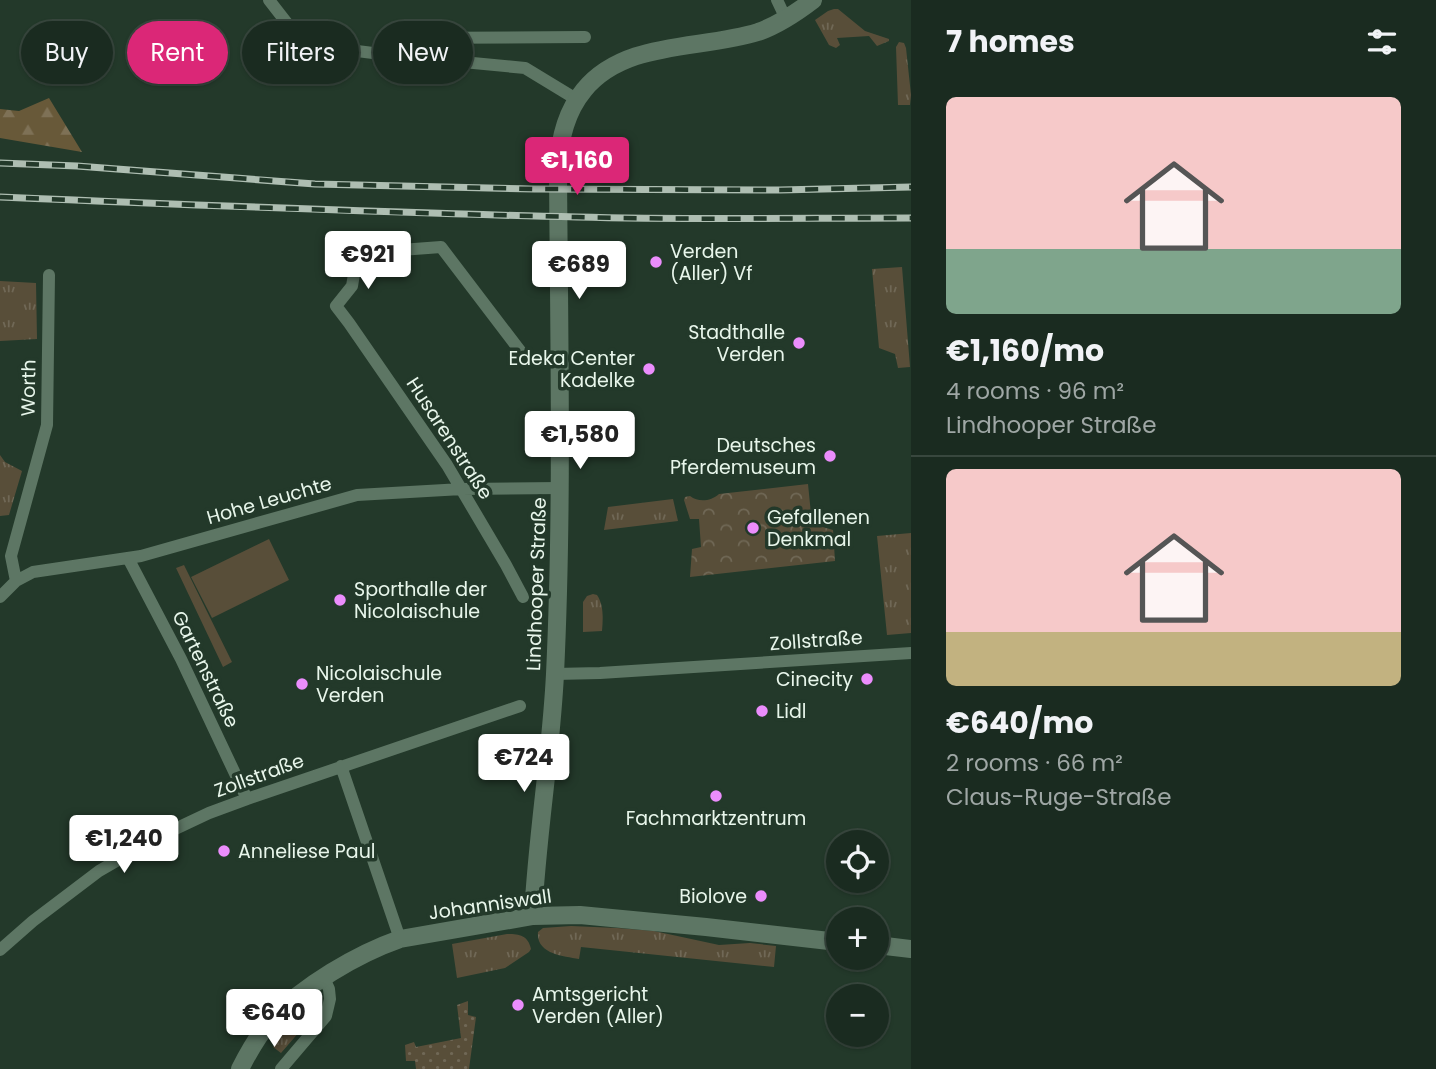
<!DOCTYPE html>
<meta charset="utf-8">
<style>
:root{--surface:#1a2b20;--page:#27372d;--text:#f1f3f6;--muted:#9fa7a5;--line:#38473e;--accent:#db2777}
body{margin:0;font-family:Poppins,sans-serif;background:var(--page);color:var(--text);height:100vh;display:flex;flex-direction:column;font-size:26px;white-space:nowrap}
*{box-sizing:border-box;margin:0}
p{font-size:23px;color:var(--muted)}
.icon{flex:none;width:38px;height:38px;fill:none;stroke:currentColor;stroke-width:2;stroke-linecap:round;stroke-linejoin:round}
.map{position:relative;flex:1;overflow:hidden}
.drawer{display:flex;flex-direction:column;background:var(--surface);width:525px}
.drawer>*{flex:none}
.hud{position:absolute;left:21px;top:21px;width:665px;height:63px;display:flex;gap:14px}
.fabs{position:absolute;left:826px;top:830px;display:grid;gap:14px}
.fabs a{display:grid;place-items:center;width:63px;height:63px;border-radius:50%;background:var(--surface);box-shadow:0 2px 5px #0004,0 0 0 2px var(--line);font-size:35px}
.price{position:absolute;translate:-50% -60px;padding:0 16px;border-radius:7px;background:#fff;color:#222;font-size:23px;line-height:46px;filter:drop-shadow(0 2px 4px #0008)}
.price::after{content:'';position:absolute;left:50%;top:42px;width:21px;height:16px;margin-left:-10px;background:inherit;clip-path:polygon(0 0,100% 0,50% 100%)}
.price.current{background:var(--accent);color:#fff}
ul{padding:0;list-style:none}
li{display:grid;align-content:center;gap:14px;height:371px;padding:0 35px}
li+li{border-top:2px solid var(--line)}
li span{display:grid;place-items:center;height:217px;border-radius:10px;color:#555}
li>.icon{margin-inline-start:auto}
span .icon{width:126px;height:126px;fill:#fffc;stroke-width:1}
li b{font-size:30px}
h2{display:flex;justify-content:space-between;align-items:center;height:84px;padding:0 35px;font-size:30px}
.chip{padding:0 24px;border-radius:32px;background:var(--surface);box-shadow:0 2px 5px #0004,0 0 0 2px var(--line);font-size:24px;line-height:63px}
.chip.current{background:var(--accent);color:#fff}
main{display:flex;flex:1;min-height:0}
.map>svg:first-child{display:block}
.grass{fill:url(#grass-tufts)}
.forest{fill:url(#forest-firs)}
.park{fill:url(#park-crowns)}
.garden{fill:url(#garden-dots)}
.pitch{fill:#584e39}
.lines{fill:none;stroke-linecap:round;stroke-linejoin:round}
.minor{stroke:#5d7664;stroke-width:12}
.secondary{stroke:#5d7664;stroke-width:18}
.rail-casing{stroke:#aebeb2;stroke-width:7}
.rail{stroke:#23392a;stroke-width:4.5;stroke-dasharray:13;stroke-linecap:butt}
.poi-dot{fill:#eb8dfc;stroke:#23392a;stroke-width:2.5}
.labels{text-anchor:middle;stroke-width:7;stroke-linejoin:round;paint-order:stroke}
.poi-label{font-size:19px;fill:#e8f6eb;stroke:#23392a;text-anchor:start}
.street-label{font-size:19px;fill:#e8f6eb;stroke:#23392a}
</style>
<main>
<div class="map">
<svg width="911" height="1069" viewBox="0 0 911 1069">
<defs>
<pattern id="grass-tufts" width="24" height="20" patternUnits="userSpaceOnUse" patternTransform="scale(1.75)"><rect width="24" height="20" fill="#584e39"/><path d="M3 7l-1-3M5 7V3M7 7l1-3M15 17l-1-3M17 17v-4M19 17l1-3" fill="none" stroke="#706856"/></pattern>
<pattern id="forest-firs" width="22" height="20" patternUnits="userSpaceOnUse" patternTransform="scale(1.75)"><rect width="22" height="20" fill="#685939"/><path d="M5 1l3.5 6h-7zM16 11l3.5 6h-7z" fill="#7e7156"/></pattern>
<pattern id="park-crowns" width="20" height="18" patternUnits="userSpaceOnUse" patternTransform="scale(1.75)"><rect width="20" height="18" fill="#584e39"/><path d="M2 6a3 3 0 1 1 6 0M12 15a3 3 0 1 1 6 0" fill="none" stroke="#706856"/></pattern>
<pattern id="garden-dots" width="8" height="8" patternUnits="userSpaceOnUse" patternTransform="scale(1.75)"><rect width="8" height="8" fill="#584e39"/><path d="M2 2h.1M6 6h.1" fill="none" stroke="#706856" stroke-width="1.8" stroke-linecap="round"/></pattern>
</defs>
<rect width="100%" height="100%" fill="#23392a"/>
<!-- grass -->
<path class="grass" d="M834,9H838L865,31L889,39V41L877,46L869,36L837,38L840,45L836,48L829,45L815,20L828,11Z
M899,42L904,43L906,48L911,95L910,105H898L896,47Z
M902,267L910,367L898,368L895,354L879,348L872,269Z
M0,281L36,283L37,339L0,341Z
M0,455L5,462L22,471L9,515L0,516Z
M673,499L678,521L604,530L608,507Z
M911,533V633L887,635L877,536Z
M593,594L597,595C604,605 603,619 602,631L583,632V602L587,596Z
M571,926L617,928L654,931L719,945L750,943L776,946L774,967L581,947L579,959C563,956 536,954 538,932L543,928Z
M507,934C519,934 528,935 531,949L529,952L505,968L457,978L452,944Z
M305,1009L309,1013L307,1023L281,1053L273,1047L287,1029L283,1025L300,1010Z"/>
<!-- forest -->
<path class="forest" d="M49,98L82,152L0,138V109L19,111Z"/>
<!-- park -->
<path class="park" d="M808,484L812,524L833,530L835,561L690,577L692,549L701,547L699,519H690L684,500L685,497L690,496C699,503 711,501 719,494Z"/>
<!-- garden -->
<path class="garden" d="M468,1001V1015L476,1017L469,1069H416L415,1061H406L405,1045L414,1042L416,1047L461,1038L457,1005Z"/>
<!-- pitch -->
<path class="pitch" d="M269,539L289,580L212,618L191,577Z
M184,565L232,662L223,667L176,568Z"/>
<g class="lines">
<!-- minor -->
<path class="minor" d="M269,0L290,27L302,39L317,46L389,55L525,68L576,99
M777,0L786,19
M389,55C390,46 390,41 399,38L585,37
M128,558L181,659L247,799
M16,581L11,556L47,425L49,275
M0,597L16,581L33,572L141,556L357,495L462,489L560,488
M523,597L506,565L447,465L349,323L336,306L352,286L357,257L361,253L441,247L524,356
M555,674L600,673L911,653
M341,766L400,939
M0,950L33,921L99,871L156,838L209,813L247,799L520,706
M304,992C315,1007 316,1011 313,1029
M281,1069L326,1016L330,999L329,989L324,978"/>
<!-- secondary -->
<path class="secondary" d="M533,916C537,835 551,755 555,674C563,506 559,338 558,170C559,141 565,113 584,90C625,40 700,50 758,32C778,25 796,13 813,0
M877,945L911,949
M240,1069C249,1051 259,1034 272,1019C303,986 357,954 400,939L533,916L580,915L706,927L838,942"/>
<defs>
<path id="rail" d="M0,163L77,166L315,184L534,189L780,190L911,187
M0,197C192,205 385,213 577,217C688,220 800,218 911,218"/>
</defs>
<!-- rail casing -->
<use href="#rail" class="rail-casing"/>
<!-- rail -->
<use href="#rail" class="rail"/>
</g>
<!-- markers -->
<g class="poi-dot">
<circle cx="656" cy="262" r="7"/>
<circle cx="799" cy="343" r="7"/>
<circle cx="649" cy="369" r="7"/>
<circle cx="830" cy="456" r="7"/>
<circle cx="753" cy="528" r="7"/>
<circle cx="340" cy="600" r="7"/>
<circle cx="867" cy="679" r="7"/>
<circle cx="302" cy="684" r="7"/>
<circle cx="762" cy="711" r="7"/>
<circle cx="716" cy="796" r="7"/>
<circle cx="224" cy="851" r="7"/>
<circle cx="761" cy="896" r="7"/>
<circle cx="518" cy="1005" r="7"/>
</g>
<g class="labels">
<!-- poi labels -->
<g class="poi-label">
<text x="670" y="258">Verden<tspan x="670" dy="22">(Aller) Vf</tspan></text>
<text x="785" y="339" text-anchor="end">Stadthalle<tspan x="785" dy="22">Verden</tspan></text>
<text x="635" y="365" text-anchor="end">Edeka Center<tspan x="635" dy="22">Kadelke</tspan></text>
<text x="816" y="452" text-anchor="end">Deutsches<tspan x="816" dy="22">Pferdemuseum</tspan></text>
<text x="767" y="524">Gefallenen<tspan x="767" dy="22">Denkmal</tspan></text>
<text x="354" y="596">Sporthalle der<tspan x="354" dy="22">Nicolaischule</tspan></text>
<text x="316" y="680">Nicolaischule<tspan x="316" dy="22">Verden</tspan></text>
<text x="853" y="686" text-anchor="end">Cinecity</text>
<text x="776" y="718">Lidl</text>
<text x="716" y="825" text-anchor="middle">Fachmarktzentrum</text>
<text x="238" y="858">Anneliese Paul</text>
<text x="747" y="903" text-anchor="end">Biolove</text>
<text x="532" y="1001">Amtsgericht<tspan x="532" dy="22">Verden (Aller)</tspan></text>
</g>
<!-- street labels -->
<g class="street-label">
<text transform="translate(28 388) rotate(-89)" y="7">Worth</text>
<text transform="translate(450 438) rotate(57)" y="7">Husarenstraße</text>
<text transform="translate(269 500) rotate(-16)" y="7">Hohe Leuchte</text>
<text transform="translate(536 584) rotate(-88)" y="7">Lindhooper Straße</text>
<text transform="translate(816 640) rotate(-4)" y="7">Zollstraße</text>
<text transform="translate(206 669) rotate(64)" y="7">Gartenstraße</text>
<text transform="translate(259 775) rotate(-20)" y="7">Zollstraße</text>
<text transform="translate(490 904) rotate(-8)" y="7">Johanniswall</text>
</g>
</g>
</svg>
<div class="fabs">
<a><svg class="icon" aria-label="locate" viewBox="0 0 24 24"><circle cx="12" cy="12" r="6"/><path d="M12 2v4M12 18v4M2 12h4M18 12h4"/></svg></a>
<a>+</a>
<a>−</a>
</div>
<b class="price current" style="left:577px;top:197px">€1,160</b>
<b class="price" style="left:368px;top:291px">€921</b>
<b class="price" style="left:579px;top:301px">€689</b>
<b class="price" style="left:580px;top:471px">€1,580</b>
<b class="price" style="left:524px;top:794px">€724</b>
<b class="price" style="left:124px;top:875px">€1,240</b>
<b class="price" style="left:274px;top:1049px">€640</b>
<div class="hud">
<a class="chip">Buy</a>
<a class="chip current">Rent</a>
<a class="chip">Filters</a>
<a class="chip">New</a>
</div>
</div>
<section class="drawer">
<h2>7 homes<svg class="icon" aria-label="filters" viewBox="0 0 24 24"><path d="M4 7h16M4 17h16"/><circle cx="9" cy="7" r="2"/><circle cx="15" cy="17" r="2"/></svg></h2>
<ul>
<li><span style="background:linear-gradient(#f6c9c9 70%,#7fa58c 0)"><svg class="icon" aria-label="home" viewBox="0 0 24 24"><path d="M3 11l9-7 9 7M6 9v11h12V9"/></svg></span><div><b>€1,160/mo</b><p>4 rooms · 96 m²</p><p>Lindhooper Straße</p></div></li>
<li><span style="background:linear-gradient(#f6c9c9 75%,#c2b280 0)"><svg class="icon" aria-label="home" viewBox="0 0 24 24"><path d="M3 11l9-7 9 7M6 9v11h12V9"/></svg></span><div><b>€640/mo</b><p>2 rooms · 66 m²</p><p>Claus-Ruge-Straße</p></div></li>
</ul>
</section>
</main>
